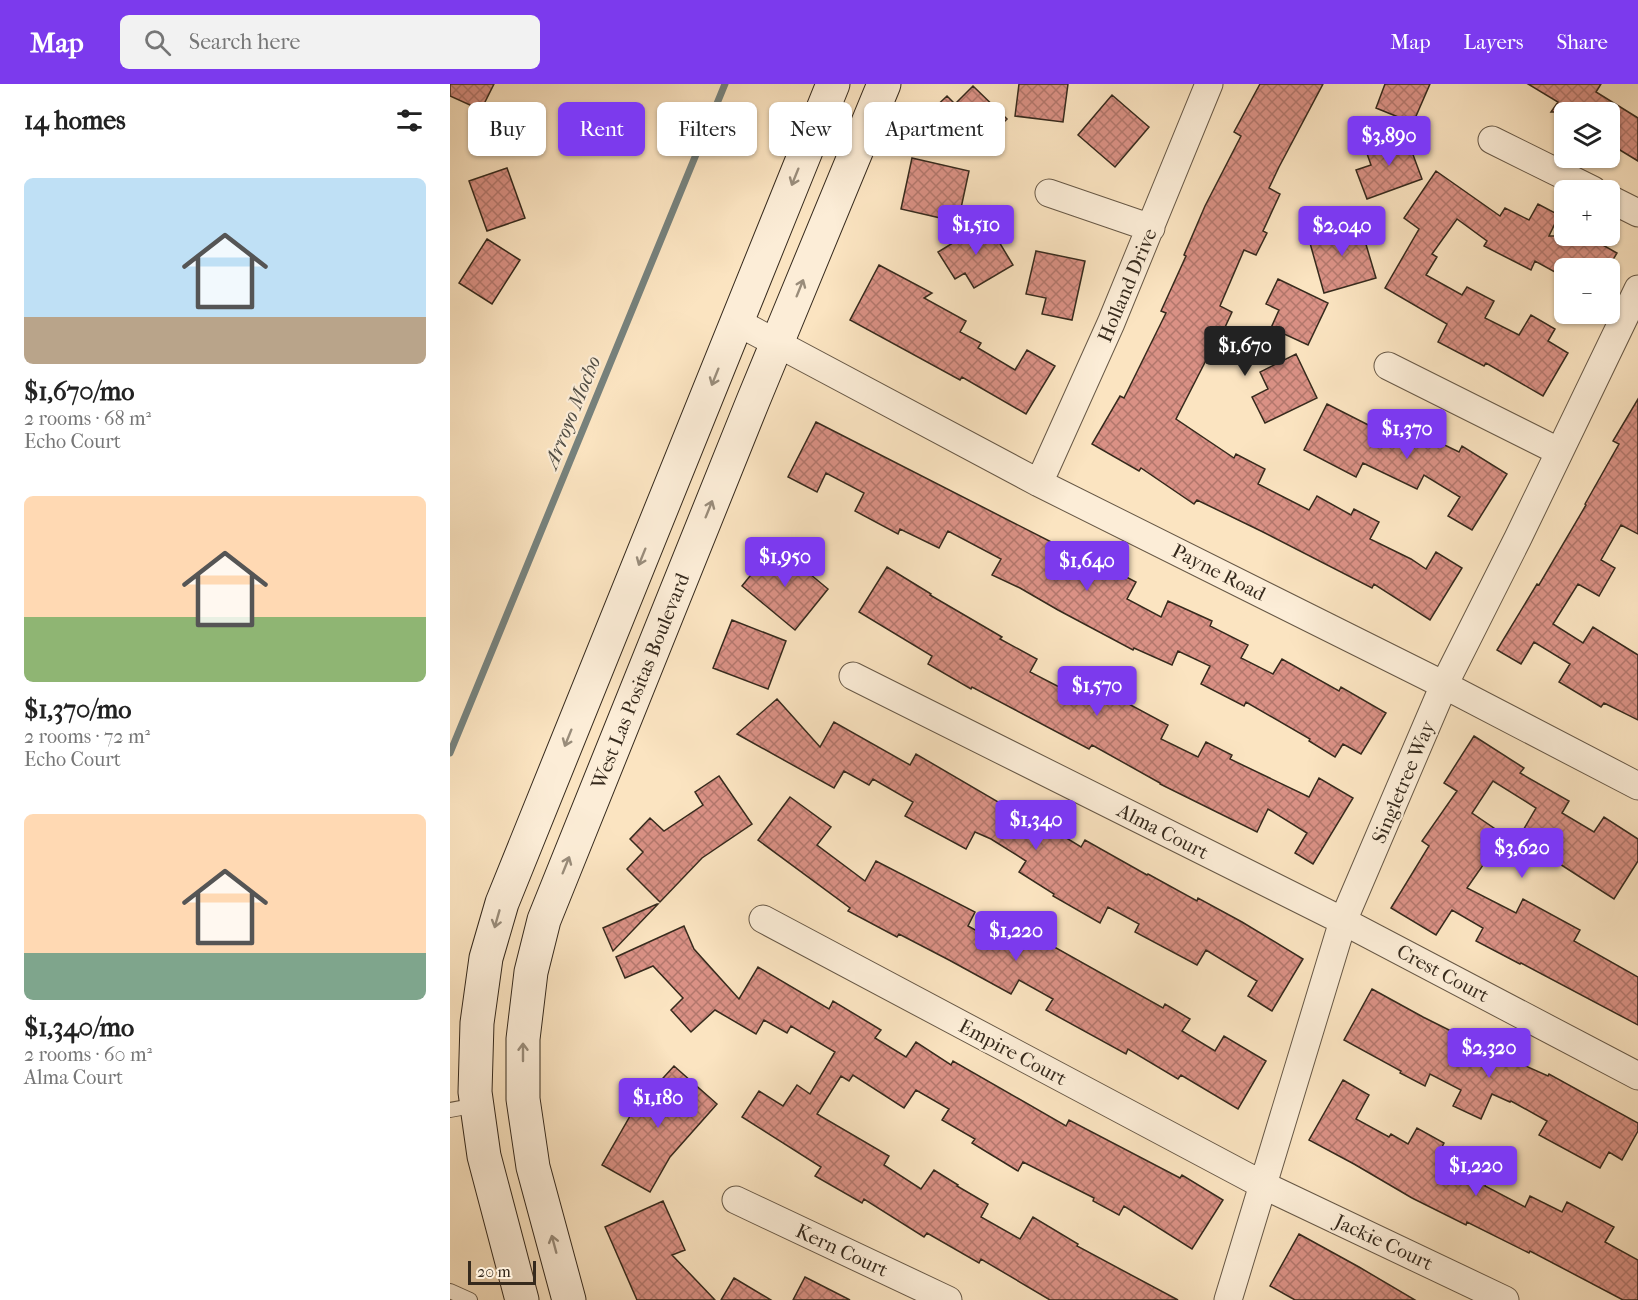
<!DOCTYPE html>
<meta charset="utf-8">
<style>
:root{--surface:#fff;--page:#f2f2f2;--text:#222;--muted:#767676;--accent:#7c3aed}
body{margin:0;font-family:"IM FELL French Canon",serif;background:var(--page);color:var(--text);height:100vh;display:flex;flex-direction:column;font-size:22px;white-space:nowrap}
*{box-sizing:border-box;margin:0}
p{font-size:20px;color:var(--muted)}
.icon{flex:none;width:33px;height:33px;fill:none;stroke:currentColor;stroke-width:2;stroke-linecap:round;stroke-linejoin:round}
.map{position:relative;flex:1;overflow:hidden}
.details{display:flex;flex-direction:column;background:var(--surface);width:450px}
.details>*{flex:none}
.banner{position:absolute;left:18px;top:18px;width:570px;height:54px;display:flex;gap:12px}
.buttons{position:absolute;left:1104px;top:18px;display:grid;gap:12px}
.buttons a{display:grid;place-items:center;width:66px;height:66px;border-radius:9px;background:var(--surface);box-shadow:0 2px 4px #0004;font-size:30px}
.scale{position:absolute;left:18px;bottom:15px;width:68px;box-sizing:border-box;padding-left:6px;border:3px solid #362a1d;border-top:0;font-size:16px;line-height:21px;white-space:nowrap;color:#362a1d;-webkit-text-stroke:4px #fcedd7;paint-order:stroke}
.price{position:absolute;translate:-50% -51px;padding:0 14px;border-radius:6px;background:var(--accent);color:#fff;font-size:20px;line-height:39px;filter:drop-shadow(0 2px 3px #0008)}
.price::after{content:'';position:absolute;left:50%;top:36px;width:18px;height:14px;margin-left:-9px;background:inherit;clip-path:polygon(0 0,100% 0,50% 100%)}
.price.selected{background:#222;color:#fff}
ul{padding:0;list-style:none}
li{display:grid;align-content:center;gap:12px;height:318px;padding:0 24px}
li span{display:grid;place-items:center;height:186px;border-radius:9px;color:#555}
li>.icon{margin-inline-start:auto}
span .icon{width:108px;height:108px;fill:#fffc;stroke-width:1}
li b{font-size:26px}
h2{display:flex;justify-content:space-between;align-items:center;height:72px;padding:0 24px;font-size:26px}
.tag{padding:0 21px;border-radius:9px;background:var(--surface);box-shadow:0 2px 4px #0004;font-size:21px;line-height:54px}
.tag.selected{background:var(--accent);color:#fff}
header{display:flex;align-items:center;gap:36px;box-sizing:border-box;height:84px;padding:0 30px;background:var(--accent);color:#fff}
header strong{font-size:28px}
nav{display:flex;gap:33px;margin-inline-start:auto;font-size:21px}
.search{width:420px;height:54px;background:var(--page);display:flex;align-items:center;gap:15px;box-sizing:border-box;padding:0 21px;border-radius:9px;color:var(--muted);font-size:22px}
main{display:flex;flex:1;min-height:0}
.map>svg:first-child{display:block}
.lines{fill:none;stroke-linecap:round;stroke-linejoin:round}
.stream{stroke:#77827d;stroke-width:7}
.building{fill:url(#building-cross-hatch);stroke:#362a1d;stroke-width:1.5}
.service-casing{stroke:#675846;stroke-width:16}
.minor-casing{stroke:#675846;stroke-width:29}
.secondary-casing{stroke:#362a1d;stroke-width:35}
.service{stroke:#fcedd7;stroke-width:14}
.minor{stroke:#fcedd7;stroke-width:27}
.secondary{stroke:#fcedd7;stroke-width:33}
.oneway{stroke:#998c7a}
.labels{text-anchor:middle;stroke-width:4.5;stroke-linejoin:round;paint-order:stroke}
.street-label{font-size:20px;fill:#362a1d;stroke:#fcedd7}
.water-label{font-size:21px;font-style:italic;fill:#514e45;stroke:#fcedd7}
</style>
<header>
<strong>Map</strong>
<div class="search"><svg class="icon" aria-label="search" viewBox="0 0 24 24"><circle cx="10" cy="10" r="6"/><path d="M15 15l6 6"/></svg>Search here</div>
<nav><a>Map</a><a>Layers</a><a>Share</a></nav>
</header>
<main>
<section class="details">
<h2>14 homes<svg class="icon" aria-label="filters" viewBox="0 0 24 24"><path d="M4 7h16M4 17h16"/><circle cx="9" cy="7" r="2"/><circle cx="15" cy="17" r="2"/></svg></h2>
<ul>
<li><span style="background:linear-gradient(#bfe0f5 75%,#b9a48a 0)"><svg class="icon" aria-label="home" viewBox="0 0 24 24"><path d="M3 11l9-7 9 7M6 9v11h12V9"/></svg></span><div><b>$1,670/mo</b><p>2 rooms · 68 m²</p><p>Echo Court</p></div></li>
<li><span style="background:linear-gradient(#ffd9b3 65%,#8fb573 0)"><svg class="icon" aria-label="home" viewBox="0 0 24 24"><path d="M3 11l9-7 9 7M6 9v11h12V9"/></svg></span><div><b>$1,370/mo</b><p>2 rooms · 72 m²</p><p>Echo Court</p></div></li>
<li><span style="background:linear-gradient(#ffd9b3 75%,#7fa58c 0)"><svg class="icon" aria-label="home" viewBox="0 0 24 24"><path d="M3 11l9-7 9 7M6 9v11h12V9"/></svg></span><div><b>$1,340/mo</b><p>2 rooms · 60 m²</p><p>Alma Court</p></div></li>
</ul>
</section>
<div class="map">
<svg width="1188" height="1216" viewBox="0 0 1188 1216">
<defs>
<pattern id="building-cross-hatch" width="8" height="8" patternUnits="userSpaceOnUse" patternTransform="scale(1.5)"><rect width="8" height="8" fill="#da9185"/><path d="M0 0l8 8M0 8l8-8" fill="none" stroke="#b2776c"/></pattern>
</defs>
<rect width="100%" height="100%" fill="#fbe4c1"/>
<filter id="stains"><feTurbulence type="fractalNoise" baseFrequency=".00333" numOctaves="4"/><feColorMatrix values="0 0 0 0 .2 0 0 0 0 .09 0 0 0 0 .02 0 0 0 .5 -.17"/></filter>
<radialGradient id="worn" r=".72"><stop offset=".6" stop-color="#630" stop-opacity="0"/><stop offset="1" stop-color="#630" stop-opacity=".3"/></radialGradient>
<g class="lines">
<!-- stream -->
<path class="stream" d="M0,669L275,0"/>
</g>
<!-- building -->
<path class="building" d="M0,0H44L31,26L0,12Z
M569,0H618L613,38L565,32Z
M810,0H873L829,83L819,104L830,110L813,147L817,149L806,171L794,166L770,222L782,228L770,254L768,253L726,335L784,374L786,370L815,385L808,400L859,426L867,412L901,431L904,425L929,438L920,455L961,475L976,485L986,468L1012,484L980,536L924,500L922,504L813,448L747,416L744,420L691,384L689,387L642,360L670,312L674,314L716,229L711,227L736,172L734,171L755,122L791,52L784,48Z
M935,0H980L963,39L926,24Z
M1078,0H1151L1146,8L1188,34V77L1160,60V28H1101L1108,18Z
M523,2L557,35L520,71L479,29L497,12L505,20Z
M662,11L699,43L665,83L628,51Z
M955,49L972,95L917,115L906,86L921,81L915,64Z
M462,74L519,87L508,138L451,125Z
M57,84L75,134L37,147L19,97Z
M986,87L1050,132L1055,124L1079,136L1088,120L1109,131L1099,152H1137L1167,169L1158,184H1114V193L1085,177L1081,186L1034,162L1037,157L1007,135L982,170L987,173L976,191L1012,211L1017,203L1044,217L1035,234L1069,251L1081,231L1105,245L1098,257L1118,269L1093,312L1036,279L1034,282L988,258L997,240L935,204L969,145L954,134Z
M909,137L926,194L874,209L858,152Z
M537,138L563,181L524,204L515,189L505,195L488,168Z
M37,155L70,176L42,220L9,199Z
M586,167L635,177L622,236L592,230L596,214L576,210Z
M429,181L482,209L474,214L516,237L510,248L531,259L528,264L565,286L577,266L605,282L576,330L512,293L510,296L400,236Z
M828,195L878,219L858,261L821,244L829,226L816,220Z
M846,270L867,314L815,339L802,313L818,305L810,288Z
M1188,315V450L1171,441L1151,476L1165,484L1149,512L1128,500L1103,540L1133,559L1143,543L1188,571V636L1154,619L1151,623L1109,598L1120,580L1084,558L1071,580L1047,566L1087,500L1089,501L1136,421L1135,420L1169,360L1163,357Z
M877,320L940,352L947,338L1009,368L1012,362L1057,390L1022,446L998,432L1010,413L974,391L967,405L913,379L906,393L854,366Z
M366,338L613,464L662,492L665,487L686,498L677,515L711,533L718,517L762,537L760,542L798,561L791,574L823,590L832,575L889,607L891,603L936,629L911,670L893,660L885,673L859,657L860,655L796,618L794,622L751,600L760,582L728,567L722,581L684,564L683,566L608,526L570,504L542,491L551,475L498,447L489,464L450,445L448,450L405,427L414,409L376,389L367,408L338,393Z
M325,461L378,505L345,546L292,502Z
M437,483L481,510L480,511L552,553L550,555L587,575L580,588L615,606L617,603L631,610L638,598L718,641L711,655L748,673L756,658L782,671L780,675L859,713L869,694L903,714L863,780L845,769L857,749L818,725L807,748L710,700V699L642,661L639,665L522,603L521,605L478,580L482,572L409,528Z
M282,536L336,557L318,605L263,584Z
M327,615L370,663L384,638L460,681L466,670L577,735L579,731L631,763L635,756L697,791L698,790L747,817L748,814L792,838L853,875L822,927L798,912L807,897L756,866L747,881L685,848L689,840L658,823L650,839L603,812L604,810L569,788L576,777L541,755L525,748L516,765L455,732L463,718L423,695L419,701L394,687L384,704L287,650Z
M1024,652L1074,684L1070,689L1119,717L1112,729L1144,748L1154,733L1188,755V777L1164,815L1113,782L1067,757L1086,724L1043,697L1022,729L1054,751L1017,804L1066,829L1073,815L1130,846L1124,857L1188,893V941L1071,879L1070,880L1026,857L1033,844L1002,826L986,851L941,824L979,762L972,757L1007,707L994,699Z
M269,692L302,740L252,774L210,818L177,785L193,768L180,755L200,734L214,747L253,721L245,708Z
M340,713L381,743L367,761L415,797L426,777L525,828L518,842L555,863L567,842L713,924L715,920L740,935L732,947L765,967L774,952L816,977L788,1025L731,991L728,995L678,965L676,970L596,926L603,915L569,896L561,910L499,876L449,850L447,853L398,827L400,824L308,756Z
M207,820H208L163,867L153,844Z
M234,842L244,865L289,915L308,883L379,925L383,917L431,946L425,954L456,973L466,958L501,981L503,977L616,1042L619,1036L730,1094L732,1091L773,1116L742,1165L674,1122L669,1131L643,1117L644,1114L573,1078L568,1087L522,1059L525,1055L492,1036L499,1025L466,1006L454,1024L403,991L399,997L391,992L367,1030L439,1072L434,1081L471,1105L484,1086L508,1101L507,1102L538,1120L531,1133L570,1155L583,1133L628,1160L627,1162L728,1216H600L531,1175L529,1179L477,1149L474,1153L414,1115L412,1119L365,1092L371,1083L292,1033L309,1007L333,1022L347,1001L360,1010L385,968L341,942L337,949L314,936L306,950L265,926L241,948L221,926L233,914L203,882L175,894L166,873Z
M922,905L973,933L1031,962L1098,992L1099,990L1188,1039V1047L1172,1076L1159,1068L1150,1084L1089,1051L1097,1037L1061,1017L1060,1018L1042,1010L1031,1035L1003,1022L1011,1006L980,990L975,1002L950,989L951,987L894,956Z
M224,982L267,1020L220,1073L200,1108L152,1081L183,1027Z
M893,996L919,1011L906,1035L939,1053L941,1050L958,1060L967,1044L994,1059L991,1065L1041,1090L1035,1102L1075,1123L1080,1112L1112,1128L1117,1118L1164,1143L1155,1158L1188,1176V1216H1173L1080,1167L1079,1169L1017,1138L1016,1141L962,1114L904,1080L859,1056Z
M213,1117L235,1166L222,1171L265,1216H187L155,1143Z
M849,1150L909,1183L965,1216H845L820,1202Z
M355,1193L400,1216H343Z
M284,1194L321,1216H271Z"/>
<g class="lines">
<defs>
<path id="service" d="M0,1026L27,1021
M0,1207L20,1216"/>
<path id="minor" d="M1042,56L1143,106
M599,109L701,144
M1160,115L1188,129
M287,238L589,399L994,601L1188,702
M938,282L1108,367
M589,399L661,239L759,0
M403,592L893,837L1188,992
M313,835L813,1101L1055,1216
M286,1116L498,1216
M778,1216L893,837L994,601L1068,454L1188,205"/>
<path id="secondary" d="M72,1216L34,1072L25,1008L27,939L36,874L52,819L383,0
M119,1216L83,1083L73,1015V955L81,888L94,836L303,317L434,0"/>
</defs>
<!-- service casing -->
<use href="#service" class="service-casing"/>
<!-- minor casing -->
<use href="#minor" class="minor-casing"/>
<!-- secondary casing -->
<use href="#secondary" class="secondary-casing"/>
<!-- service -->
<use href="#service" class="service"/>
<!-- minor -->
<use href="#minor" class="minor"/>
<!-- secondary -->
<use href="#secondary" class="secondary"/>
</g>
<!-- one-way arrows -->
<defs><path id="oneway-shaft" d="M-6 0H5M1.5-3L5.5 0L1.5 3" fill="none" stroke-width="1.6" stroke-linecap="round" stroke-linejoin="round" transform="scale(1.5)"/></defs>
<g class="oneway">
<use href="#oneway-shaft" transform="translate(345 93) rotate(112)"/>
<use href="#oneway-shaft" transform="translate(350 204) rotate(-68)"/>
<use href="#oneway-shaft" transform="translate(265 293) rotate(112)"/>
<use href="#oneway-shaft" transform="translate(259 425) rotate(-68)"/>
<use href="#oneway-shaft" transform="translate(192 473) rotate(112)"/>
<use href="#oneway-shaft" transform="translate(118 654) rotate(112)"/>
<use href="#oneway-shaft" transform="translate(116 781) rotate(-68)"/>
<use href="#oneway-shaft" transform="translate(47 835) rotate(106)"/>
<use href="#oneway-shaft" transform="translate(73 968) rotate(-90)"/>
<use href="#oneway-shaft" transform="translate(104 1160) rotate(-105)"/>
</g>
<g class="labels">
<!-- street labels -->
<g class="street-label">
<text transform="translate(677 201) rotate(-67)" y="7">Holland Drive</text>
<text transform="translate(769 488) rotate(27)" y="7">Payne Road</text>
<text transform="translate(190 597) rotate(-68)" y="7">West Las Positas Boulevard</text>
<text transform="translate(953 698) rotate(-67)" y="7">Singletree Way</text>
<text transform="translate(713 747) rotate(27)" y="7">Alma Court</text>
<text transform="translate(993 889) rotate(28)" y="7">Crest Court</text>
<text transform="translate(563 968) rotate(28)" y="7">Empire Court</text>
<text transform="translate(934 1158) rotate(25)" y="7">Jackie Court</text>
<text transform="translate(392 1166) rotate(25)" y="7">Kern Court</text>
</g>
<!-- water labels -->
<g class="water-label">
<text transform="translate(122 328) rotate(-68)" y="7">Arroyo Mocho</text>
</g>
</g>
<rect width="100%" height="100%" filter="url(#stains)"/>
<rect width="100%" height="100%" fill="url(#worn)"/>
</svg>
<div class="buttons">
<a><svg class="icon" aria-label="layers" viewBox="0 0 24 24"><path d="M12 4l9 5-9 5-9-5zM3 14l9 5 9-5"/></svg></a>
<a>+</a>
<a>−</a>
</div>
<div class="scale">20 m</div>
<b class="price" style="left:939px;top:83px">$3,890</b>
<b class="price" style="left:526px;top:172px">$1,510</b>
<b class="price" style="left:892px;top:173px">$2,040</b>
<b class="price selected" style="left:795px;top:293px">$1,670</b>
<b class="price" style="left:957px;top:376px">$1,370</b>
<b class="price" style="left:335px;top:504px">$1,950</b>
<b class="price" style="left:637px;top:508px">$1,640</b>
<b class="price" style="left:647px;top:633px">$1,570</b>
<b class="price" style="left:586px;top:767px">$1,340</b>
<b class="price" style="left:1072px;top:795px">$3,620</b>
<b class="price" style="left:566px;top:878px">$1,220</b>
<b class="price" style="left:1039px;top:995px">$2,320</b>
<b class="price" style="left:208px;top:1045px">$1,180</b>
<b class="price" style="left:1026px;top:1113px">$1,220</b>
<div class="banner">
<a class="tag">Buy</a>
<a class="tag selected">Rent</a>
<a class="tag">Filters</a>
<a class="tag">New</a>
<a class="tag">Apartment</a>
</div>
</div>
</main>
